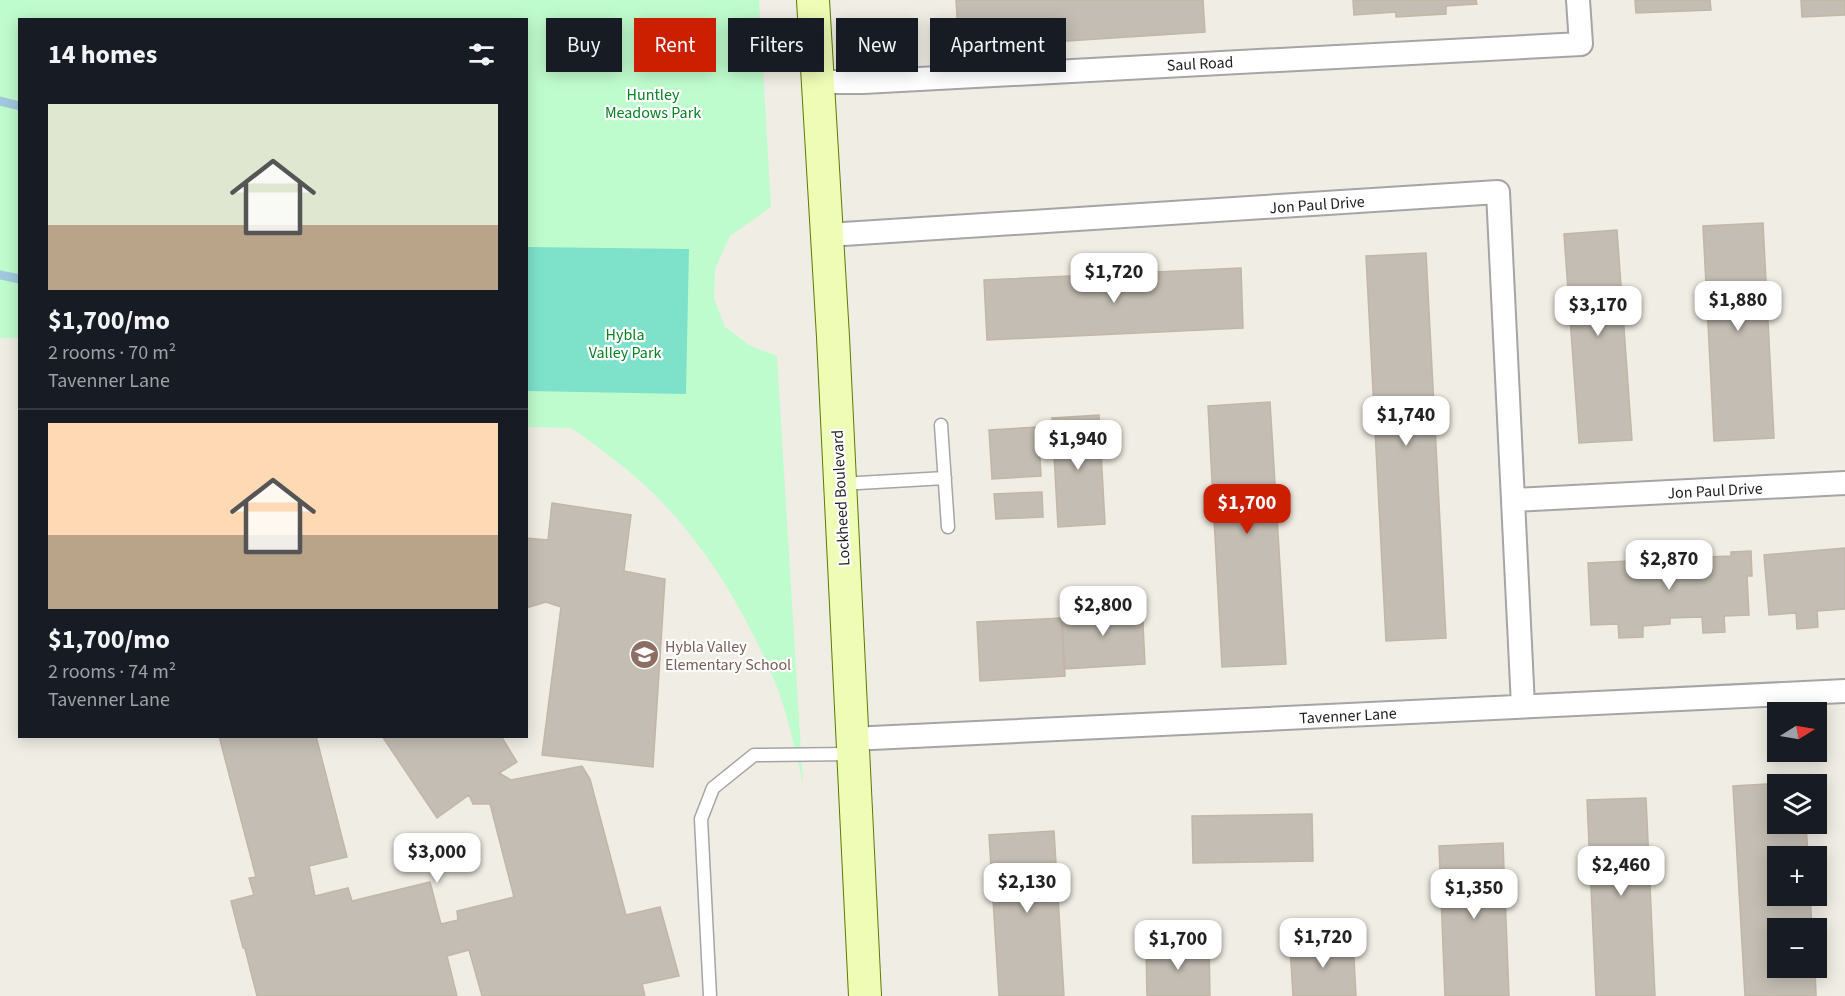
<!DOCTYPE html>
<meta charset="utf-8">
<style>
:root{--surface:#171b24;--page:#242831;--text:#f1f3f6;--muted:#9ea1a6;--line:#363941;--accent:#cc1f00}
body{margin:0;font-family:"Source Sans 3",sans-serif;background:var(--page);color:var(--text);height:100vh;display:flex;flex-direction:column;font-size:22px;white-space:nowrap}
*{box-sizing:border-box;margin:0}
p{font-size:20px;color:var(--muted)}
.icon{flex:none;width:33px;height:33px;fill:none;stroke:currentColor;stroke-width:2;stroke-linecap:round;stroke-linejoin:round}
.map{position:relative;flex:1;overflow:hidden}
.drawer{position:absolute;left:18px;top:18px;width:510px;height:720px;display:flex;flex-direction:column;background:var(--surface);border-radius:0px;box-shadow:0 3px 15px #0003}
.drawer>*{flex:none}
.banner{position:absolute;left:546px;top:18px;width:570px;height:54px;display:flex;gap:12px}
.needle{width:39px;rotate:79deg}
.controls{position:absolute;left:1767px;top:702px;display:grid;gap:12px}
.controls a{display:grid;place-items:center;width:60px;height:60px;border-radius:0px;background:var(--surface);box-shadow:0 3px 15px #0003;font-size:30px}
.price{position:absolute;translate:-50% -51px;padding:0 14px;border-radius:12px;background:#fff;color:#222;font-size:20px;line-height:39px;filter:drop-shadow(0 2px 3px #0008)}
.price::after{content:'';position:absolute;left:50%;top:36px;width:18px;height:14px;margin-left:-9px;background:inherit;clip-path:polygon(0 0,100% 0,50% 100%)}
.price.selected{background:var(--accent);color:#fff}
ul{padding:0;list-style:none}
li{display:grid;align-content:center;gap:12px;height:318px;padding:0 30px}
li+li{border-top:2px solid var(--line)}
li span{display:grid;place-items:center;height:186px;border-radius:0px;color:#555}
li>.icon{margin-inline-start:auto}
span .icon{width:108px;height:108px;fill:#fffc;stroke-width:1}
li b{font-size:26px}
h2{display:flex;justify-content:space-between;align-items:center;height:72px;padding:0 30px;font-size:26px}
.tag{padding:0 21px;border-radius:0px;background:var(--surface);box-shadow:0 3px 15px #0003;font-size:21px;line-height:54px}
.tag.selected{background:var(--accent);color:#fff}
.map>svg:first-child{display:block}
.park{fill:#bffccd}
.pitch{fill:#7ee2cb}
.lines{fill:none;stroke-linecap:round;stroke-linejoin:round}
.stream{stroke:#a2c8df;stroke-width:9}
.building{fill:#c4bdb3;stroke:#c2b6a5;stroke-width:1.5}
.lane-casing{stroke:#a5a5a5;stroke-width:15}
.street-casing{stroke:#a5a5a5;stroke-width:26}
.secondary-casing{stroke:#5b7a00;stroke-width:34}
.lane{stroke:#fff;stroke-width:12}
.street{stroke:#fff;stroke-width:22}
.secondary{stroke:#eefcb5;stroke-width:32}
.labels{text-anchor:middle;stroke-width:4.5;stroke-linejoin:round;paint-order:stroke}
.street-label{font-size:16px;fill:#1e1e1e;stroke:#fff}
.park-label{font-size:16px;fill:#078223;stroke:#fff}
.education-label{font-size:16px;fill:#785e54;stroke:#fff;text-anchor:start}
</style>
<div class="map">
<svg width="1845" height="996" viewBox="0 0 1845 996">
<rect width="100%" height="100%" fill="#f0ede4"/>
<!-- park -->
<path class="park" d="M0,0H759L771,207L730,236L715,269L714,298L725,327L749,345L777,356L803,784C795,750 788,715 775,682C746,613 708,548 655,495C631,471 603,451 576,431L570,428L527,427L526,20H20L19,338H0Z"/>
<!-- pitch -->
<path class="pitch" d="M528,247L689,249L686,394L527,391Z"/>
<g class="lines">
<!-- stream -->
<path class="stream" d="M0,101L20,106
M0,275L20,279"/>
</g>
<!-- building -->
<path class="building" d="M956,0H1203L1205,32L959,48Z
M1353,0H1476L1477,4L1446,6V14L1396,17V12L1354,15Z
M1635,0H1710L1711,10L1636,13Z
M1801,0H1845V15L1802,17Z
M1763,223L1774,438L1714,441L1703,226Z
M1617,230L1632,440L1579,443L1564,234Z
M1426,253L1446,638L1386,641L1366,256Z
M1241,268L1243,328L987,340L984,280Z
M1270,402L1286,664L1222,667L1208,406Z
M1099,415L1105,524L1058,527L1052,418Z
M1038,427L1041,476L992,479L989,430Z
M1042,492L1043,517L996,519L994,494Z
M552,503L631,515L624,571L665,579L653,767L542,755L561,607L546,602L526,608V538L548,540Z
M1845,548V609L1817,611L1818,627L1797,629L1796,613L1769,615L1764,555Z
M1751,551L1752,576H1747L1749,615L1724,616L1725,632L1703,633L1702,617L1670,618V624L1643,626V637L1619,638L1618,624L1591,625L1588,563L1650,560V558H1665V553H1681L1682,558L1731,556V552Z
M1142,605L1145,664L1064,669L1061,609Z
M1062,618L1065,676L980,681L977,622Z
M219,736H316L347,857L309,866L315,896L348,888L352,901L430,882L441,924L458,920L457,911L514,897L490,804H473L469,795L437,818L382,736H501L517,762L499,773L511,780L582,766L590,779L626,915L660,907L679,976L642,984L645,996H482L469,950L447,956L457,996H257L245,949H247L243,948L231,901L254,895L249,878L256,877Z
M1804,782V784H1778V824H1806L1808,856H1778V896H1810L1812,928H1778V968H1815L1816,996H1745L1733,786Z
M1646,798L1655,996H1596L1587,800Z
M1312,814L1313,861L1193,863L1192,816Z
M1054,831L1064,996H999L989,835Z
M1503,843L1509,996H1445L1439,846Z
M1353,941L1356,996H1293L1290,945Z
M1209,945L1210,996H1147L1146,946Z"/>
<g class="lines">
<defs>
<path id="lane" d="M941,425L948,527
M841,484L945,478
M710,996L701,819L713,788L754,755L852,754"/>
<path id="street" d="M819,82H863L1581,44L1578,0
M828,235L1498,192L1523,706
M1513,500L1845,483
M851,739L1845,691"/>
<path id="secondary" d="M813,0L833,337L865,996"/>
</defs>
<!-- lane casing -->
<use href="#lane" class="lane-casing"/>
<!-- street casing -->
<use href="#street" class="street-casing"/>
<!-- secondary casing -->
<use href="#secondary" class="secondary-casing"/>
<!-- lane -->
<use href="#lane" class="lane"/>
<!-- street -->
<use href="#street" class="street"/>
<!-- secondary -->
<use href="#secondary" class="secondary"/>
</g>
<!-- icons -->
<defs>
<symbol id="school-disc" viewBox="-11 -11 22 22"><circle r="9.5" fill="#8d6e63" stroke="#fff"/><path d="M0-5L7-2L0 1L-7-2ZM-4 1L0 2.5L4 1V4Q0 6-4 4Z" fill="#fff"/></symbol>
</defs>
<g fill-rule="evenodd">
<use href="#school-disc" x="628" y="638" width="33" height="33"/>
</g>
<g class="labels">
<!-- street labels -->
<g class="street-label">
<text transform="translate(1200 63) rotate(-3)" y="6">Saul Road</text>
<text transform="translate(1317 204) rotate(-4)" y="6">Jon Paul Drive</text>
<text transform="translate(1715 490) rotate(-3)" y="6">Jon Paul Drive</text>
<text transform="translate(840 498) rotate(-93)" y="6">Lockheed Boulevard</text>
<text transform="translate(1348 715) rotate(-3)" y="6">Tavenner Lane</text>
</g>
<!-- park labels -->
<g class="park-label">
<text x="653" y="100">Huntley<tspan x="653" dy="18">Meadows Park</tspan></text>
<text x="625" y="340">Hybla<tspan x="625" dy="18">Valley Park</tspan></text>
</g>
<!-- education labels -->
<g class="education-label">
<text x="665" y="652">Hybla Valley<tspan x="665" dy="18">Elementary School</tspan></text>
</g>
</g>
</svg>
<div class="controls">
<a><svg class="needle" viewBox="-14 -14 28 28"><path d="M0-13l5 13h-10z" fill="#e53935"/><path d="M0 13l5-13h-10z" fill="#9ea1a6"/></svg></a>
<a><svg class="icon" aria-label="layers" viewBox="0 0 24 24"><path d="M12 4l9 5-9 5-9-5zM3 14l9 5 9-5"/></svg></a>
<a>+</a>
<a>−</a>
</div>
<b class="price" style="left:1114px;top:304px">$1,720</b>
<b class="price" style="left:1738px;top:332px">$1,880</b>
<b class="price" style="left:1598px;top:337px">$3,170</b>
<b class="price" style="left:1406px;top:447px">$1,740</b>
<b class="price" style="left:1078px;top:471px">$1,940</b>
<b class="price selected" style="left:1247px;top:535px">$1,700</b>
<b class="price" style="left:1669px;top:591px">$2,870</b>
<b class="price" style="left:1103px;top:637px">$2,800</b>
<b class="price" style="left:437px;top:884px">$3,000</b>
<b class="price" style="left:1621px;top:897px">$2,460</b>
<b class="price" style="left:1027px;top:914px">$2,130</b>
<b class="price" style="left:1474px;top:920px">$1,350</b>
<b class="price" style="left:1323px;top:969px">$1,720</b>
<b class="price" style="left:1178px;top:971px">$1,700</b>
<div class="banner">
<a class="tag">Buy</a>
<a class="tag selected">Rent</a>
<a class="tag">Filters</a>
<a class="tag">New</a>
<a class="tag">Apartment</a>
</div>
<section class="drawer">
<h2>14 homes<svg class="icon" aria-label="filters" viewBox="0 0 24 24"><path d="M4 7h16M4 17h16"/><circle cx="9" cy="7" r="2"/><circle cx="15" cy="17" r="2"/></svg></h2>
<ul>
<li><span style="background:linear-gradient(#dfe7d0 65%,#b9a48a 0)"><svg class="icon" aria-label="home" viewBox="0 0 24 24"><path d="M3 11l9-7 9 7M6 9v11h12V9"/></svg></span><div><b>$1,700/mo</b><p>2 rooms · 70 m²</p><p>Tavenner Lane</p></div></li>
<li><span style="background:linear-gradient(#ffd9b3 60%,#b9a48a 0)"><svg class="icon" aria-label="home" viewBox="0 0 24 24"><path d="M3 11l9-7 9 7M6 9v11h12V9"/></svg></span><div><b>$1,700/mo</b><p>2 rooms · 74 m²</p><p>Tavenner Lane</p></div></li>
</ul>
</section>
</div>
